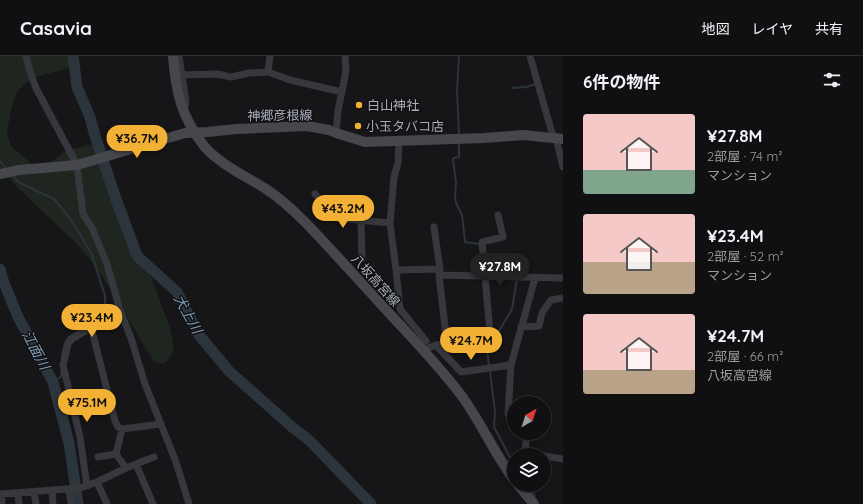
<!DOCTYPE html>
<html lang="ja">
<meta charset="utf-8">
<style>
:root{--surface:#101012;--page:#1e1e20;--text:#f1f3f6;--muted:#9c9d9f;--line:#303032;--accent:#f2b134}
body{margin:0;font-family:Quicksand,"Noto Sans JP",sans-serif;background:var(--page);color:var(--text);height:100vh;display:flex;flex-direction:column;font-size:15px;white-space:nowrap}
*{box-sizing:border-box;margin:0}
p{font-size:13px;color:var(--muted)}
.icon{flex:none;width:22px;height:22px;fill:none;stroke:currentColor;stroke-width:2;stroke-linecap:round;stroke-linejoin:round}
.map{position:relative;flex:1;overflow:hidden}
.sheet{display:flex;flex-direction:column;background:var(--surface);width:300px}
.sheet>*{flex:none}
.needle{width:26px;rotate:39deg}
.tools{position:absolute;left:507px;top:340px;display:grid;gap:8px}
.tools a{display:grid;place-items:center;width:44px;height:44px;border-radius:50%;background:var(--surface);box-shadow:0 2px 10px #0003,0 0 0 1px var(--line);font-size:20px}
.price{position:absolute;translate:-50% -34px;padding:0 9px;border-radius:14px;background:var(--accent);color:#111;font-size:13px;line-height:26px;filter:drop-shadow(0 1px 2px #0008)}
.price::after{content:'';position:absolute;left:50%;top:24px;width:12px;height:9px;margin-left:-6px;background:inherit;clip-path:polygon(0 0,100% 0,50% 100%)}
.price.on{background:#222;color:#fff}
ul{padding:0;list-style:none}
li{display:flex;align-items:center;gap:12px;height:100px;padding:0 20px}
li span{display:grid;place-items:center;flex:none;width:112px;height:80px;border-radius:4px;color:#555}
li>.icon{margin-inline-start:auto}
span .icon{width:48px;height:48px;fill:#fffc;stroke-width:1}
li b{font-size:17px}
h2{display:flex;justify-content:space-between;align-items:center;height:48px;padding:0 20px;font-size:17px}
header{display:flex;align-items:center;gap:24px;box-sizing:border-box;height:56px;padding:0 20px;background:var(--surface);border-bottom:1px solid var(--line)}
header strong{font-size:19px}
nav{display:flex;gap:22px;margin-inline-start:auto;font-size:14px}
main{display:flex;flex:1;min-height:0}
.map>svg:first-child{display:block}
.green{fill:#1e261f}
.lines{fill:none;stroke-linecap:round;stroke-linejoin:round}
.stream{stroke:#2c353c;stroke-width:2}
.river{stroke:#2c353c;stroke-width:11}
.minor{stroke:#37383d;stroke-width:7}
.secondary{stroke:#45474d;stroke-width:10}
.poi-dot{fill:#f2b134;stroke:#111113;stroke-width:1.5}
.labels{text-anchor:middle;stroke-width:3;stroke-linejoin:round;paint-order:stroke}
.poi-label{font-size:13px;fill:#a8adb8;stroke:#111113;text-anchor:start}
.street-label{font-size:13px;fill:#a8adb8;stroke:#111113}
.water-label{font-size:14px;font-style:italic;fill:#7f9bb3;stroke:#111113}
</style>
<header>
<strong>Casavia</strong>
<nav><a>地図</a><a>レイヤ</a><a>共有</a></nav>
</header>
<main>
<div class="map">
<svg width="563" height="448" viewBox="0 0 563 448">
<rect width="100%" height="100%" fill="#161618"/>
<!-- green -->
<path class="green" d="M0,0H68L72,11L39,20L24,28L16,37L11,54L7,77L11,90L32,108L44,110L50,107L64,96L87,89H102L170,272C173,288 178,297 163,308L157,307L152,303L113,237L95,210L77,188L19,133L0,112Z"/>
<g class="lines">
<!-- stream -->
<path class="stream" d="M512,32L526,31L536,28L535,27
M459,79L457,34L459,0
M459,86V101L454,102L453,104L456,126L455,141L456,147L462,159L465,186L479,188
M0,105L7,114
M11,118L20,127L54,143L69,161L77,173L92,199L105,240V253L101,259L94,266
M485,209L520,207L518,219
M493,278L494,276L499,275L512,253L517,223
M489,286L487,293L489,310
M62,300C65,285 65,282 79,275
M490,315L495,356L494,371L514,409
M53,326L62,320L61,316
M527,429L535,440"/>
<!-- river -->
<path class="river" d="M73,0L77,31L90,61L95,80L117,146L137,200L177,236L199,279L229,315L292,371L310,385L371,448
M0,213L4,227L18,261L53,326L69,387L78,448"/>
<!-- minor -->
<path class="minor" d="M26,0L30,16L36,32L77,109L83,158L92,172L107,208L120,254L131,282L145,328L176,406L189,448
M179,0L186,45L184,55
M270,0L268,16L290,24L342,36
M530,0L552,77L556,82L563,111
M181,19L217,18L231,21L249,17L268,16
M336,77L338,55L346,15L345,0
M399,85L398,107L394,121L390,167L396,214L440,213L439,219L447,288
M315,138L336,162L390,167
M361,165L362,203
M434,171L440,213
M396,214L400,253L426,285
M439,219L563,222
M91,271L115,365L118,371L122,373L161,368
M521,271L539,270L542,257L551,244L563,242
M436,289L461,316L511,309
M423,294L436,289L487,284L490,277L482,186L503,181L498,159
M514,362L510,361L508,358L511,309L535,222
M527,377L525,395L527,398L537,399
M544,400L563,403
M98,401L116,398
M136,408L154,401
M126,412L136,408L153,448
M97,426L107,448
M87,430L80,381L63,309L68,288L72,283L120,254
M69,433L71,448
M52,434L53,448
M34,436L36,448
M18,437L19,448
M0,438L80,432L97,426L126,412L116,398L122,373
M2,438V448"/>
<!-- secondary -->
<path class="secondary" d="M173,0C176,37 181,60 204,90C218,107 247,121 266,133C280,142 293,154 305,166C334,196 361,227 389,257C414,284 439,310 461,339C481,366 494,397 514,424
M0,118L19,114L77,109L185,77L207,76L237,73L307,70L329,74L336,77L365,86L484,82L523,79L563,83
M518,429L534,448"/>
</g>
<!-- markers -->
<g class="poi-dot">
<circle cx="359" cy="49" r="4"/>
<circle cx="358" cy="70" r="4"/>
</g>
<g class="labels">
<!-- poi labels -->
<g class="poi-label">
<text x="367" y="54">白山神社</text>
<text x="366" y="75">小玉タバコ店</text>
</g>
<!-- street labels -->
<g class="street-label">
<text transform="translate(280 59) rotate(-1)" y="5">神郷彦根線</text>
<text transform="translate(376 224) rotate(48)" y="5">八坂高宮線</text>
</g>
<!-- water labels -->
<g class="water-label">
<text transform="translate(188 258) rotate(61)" y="5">犬上川</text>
<text transform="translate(36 294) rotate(62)" y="5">江面川</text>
</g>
</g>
</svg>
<div class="tools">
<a><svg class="needle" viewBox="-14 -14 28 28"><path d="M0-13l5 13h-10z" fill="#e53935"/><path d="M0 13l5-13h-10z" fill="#9c9d9f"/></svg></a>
<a><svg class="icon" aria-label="layers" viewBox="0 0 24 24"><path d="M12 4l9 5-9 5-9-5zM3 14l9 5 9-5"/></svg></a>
</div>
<b class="price" style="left:137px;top:103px">¥36.7M</b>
<b class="price" style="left:343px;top:173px">¥43.2M</b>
<b class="price on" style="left:500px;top:231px">¥27.8M</b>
<b class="price" style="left:92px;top:282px">¥23.4M</b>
<b class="price" style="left:471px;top:305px">¥24.7M</b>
<b class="price" style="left:87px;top:367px">¥75.1M</b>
</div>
<section class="sheet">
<h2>6件の物件<svg class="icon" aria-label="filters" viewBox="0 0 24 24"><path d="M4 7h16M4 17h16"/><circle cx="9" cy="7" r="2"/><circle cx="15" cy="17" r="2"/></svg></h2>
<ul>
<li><span style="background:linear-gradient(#f6c9c9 70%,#7fa58c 0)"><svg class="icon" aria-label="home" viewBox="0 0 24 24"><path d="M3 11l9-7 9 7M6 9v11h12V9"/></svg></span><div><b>¥27.8M</b><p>2部屋 · 74 m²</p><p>マンション</p></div></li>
<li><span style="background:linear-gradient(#f6c9c9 60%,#b9a48a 0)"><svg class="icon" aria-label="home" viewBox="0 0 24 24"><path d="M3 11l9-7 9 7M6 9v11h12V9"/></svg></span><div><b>¥23.4M</b><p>2部屋 · 52 m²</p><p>マンション</p></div></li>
<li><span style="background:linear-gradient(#f6c9c9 70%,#b9a48a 0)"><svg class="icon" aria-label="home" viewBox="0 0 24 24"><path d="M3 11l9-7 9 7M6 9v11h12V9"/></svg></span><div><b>¥24.7M</b><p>2部屋 · 66 m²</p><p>八坂高宮線</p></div></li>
</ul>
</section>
</main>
